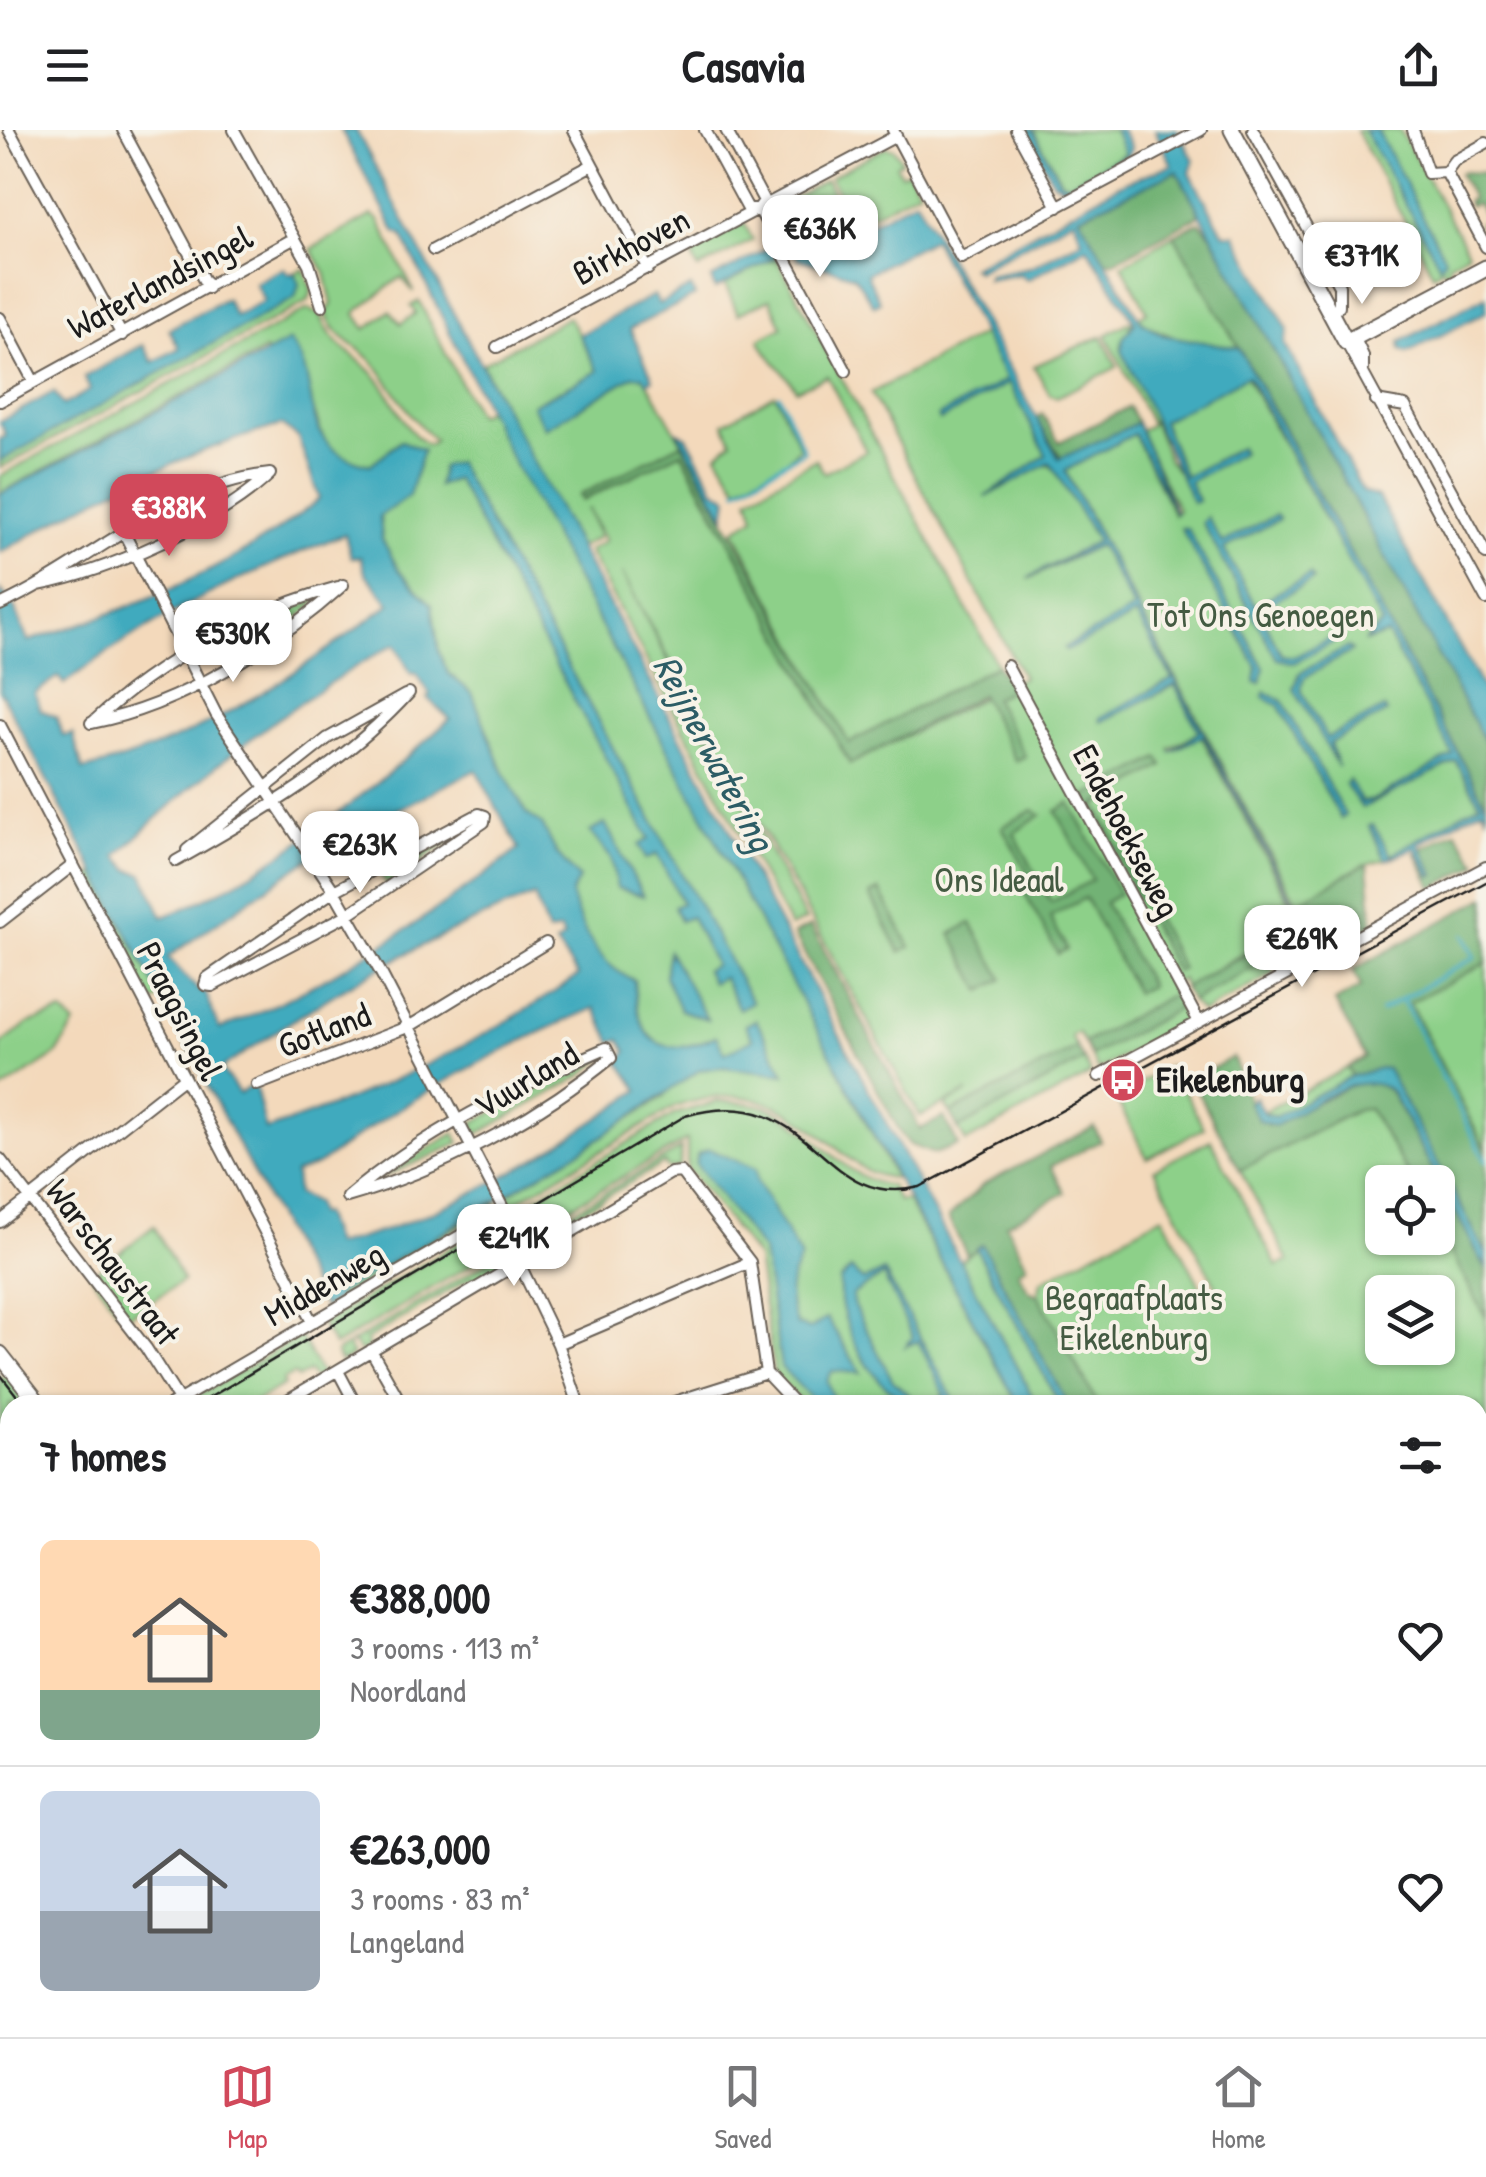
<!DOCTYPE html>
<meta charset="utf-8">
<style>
:root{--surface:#fff;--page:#f2f2f2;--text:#202124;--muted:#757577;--line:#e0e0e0;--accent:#d1495b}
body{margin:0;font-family:"Patrick Hand",sans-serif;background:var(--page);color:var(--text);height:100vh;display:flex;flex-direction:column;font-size:38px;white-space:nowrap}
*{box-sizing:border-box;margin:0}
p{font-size:32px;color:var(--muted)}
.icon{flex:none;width:55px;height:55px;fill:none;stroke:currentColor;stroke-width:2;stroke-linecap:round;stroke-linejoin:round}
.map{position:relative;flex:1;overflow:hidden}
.panel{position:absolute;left:0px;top:1265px;width:1488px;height:642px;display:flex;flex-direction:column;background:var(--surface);border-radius:30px 30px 0 0;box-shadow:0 2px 8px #0004}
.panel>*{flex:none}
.tools{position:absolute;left:1365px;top:1035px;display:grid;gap:20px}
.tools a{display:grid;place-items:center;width:90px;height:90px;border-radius:15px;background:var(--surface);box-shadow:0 2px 8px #0004;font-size:50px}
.price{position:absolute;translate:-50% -85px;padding:0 22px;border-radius:20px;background:#fff;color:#222;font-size:32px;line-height:65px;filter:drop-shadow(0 2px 5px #0008)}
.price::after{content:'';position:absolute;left:50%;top:60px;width:30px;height:22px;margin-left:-15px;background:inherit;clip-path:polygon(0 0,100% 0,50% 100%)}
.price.on{background:var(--accent);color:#fff}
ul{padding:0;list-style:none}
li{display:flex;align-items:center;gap:30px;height:250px;padding:0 40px}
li+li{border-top:2px solid var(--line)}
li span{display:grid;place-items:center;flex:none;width:280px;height:200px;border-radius:15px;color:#555}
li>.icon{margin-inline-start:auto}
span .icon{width:120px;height:120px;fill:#fffc;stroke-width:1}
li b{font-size:42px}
h2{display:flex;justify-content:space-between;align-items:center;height:120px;padding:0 40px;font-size:42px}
header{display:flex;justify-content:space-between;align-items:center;height:130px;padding:0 40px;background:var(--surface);font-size:45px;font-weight:700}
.dock{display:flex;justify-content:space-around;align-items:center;height:140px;border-top:2px solid var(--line);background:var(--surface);font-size:28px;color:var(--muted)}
.dock a{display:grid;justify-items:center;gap:5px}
.dock .on{color:var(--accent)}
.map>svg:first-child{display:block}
.green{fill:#8dd089;stroke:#547652;stroke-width:2.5;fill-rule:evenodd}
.forest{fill:#72b275;stroke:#476748;stroke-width:2.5}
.water{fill:#3faabe;stroke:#2e636d;stroke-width:2.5;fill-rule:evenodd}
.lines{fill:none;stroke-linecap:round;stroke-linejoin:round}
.stream{stroke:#3faabe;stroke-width:4}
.street-casing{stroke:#675e54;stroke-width:14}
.secondary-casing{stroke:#675e54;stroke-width:19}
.street{stroke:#fff;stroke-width:10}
.secondary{stroke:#fff;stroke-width:15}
.tram{stroke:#1c1c1c;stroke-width:2.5}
.labels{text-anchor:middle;stroke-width:8;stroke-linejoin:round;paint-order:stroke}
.street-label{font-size:35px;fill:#1c1c1c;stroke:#f7f3e8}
.park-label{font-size:35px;fill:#445b42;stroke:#f7f3e8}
.poi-label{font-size:35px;font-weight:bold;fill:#1c1c1c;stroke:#f7f3e8;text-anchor:start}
.water-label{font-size:38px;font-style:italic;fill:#2c5c65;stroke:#f7f3e8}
</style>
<header><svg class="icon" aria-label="menu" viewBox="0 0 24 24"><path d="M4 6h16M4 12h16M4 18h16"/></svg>Casavia<svg class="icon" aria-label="share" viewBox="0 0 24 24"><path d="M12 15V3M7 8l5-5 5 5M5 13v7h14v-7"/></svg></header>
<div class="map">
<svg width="1486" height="1907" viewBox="0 0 1486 1907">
<rect width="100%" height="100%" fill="#f7f3e8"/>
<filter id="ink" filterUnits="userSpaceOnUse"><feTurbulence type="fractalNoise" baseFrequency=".01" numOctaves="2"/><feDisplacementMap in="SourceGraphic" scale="20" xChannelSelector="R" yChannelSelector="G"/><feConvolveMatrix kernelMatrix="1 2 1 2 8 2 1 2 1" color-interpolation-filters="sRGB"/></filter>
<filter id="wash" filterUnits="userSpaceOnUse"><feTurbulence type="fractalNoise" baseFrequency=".0048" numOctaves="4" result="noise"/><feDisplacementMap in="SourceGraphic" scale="40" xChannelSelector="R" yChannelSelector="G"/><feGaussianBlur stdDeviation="2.25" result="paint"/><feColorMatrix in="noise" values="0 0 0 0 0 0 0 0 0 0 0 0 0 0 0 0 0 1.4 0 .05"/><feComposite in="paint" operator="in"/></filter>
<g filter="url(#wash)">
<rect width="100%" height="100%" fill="#f3d9bb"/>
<!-- green -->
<path class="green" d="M1033,0H1114L1126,23L1069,54L1061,51Z
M1356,0H1400L1468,122L1449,134L1451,150L1444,138L1433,144Z
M886,17L894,19L902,31L896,35L901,44L908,41L919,60L854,94L830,47Z
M826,50L838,74L792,99L780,75Z
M372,85L379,90L414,162L401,147L355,183L366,199L390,181L401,194L416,183L411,176L419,171L477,285L488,279L720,708L895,1048C871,1047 858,1036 840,1021C785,973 748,952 675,977L514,1073L508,1070L506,1066L665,966L660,943L343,365L401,311L370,335C316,323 326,307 308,265C301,249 278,232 265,220L0,363V346L308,179L321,185C331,218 358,224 379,250C396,270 404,302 428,315L435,310C409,289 396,258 373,232C355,213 335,209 326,183L332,174L325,143L311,119Z
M744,93L753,110L698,139L693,129L696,118Z
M1174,105L1239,218C1216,221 1153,205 1138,187L1147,181L1122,135Z
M776,127L997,535L849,614L734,400L755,387L749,368L816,329L824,343L866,321L827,246L796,260C785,240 768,230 759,209L782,197L770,169L738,184L725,154Z
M304,139L312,161L308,171L0,338V331L294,168L298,154L294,143Z
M569,187L598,241L533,274L545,298L633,246H644L682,313L580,365L582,371L681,322L850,634L1023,547L871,263L984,203L1006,250L939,289L1008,252L1046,321L1045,334L1057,339L1097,411L1028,449L1099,415L1134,479L1066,520L1136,484L1172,549L1101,592L1175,555L1199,602L1170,618L1172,621L1201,606L1299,790L1184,858L1182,849L1170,855L1174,864L1084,913L1078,902L1071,906L1077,918L950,983L945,975L968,962L920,986L622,443L806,790L790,797L588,421L605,411L587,378L599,407L577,419L482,234Z
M1133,190L1121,218L1151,281L1154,291L1150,292L1106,205Z
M1102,206L1117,237L1057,267L1050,265L1034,236Z
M1245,245L1383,494L1364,512L1387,504L1454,625L1373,670L1360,671L1362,678L1456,630L1480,674L1391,725L1371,695L1386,729L1363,735L1297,773L1065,341L1134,304L1174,385L1178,380L1139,301L1154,293L1168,329L1198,370L1188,352L1242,322L1239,318L1185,347L1162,291Z
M775,264L800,318L786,331L738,357L717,324L732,311L724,293Z
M323,466L305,483L231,527L225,511Z
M480,690L387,755L379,742Z
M95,744L162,868L151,873L85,749Z
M1267,830L1275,843L1202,883L1191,872Z
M1486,833V1020L1409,872Z
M1181,877L1184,893L1098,940L1091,926Z
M63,882L75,895L56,925L0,961V915L29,893Z
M605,927L583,945L478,1004L472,993L580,939L579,935Z
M1084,930L1091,944L966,1012L958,999Z
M1171,936L1204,998L1147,1028L1115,966Z
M1347,938L1352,946L1275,987L1263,982Z
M719,971C735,972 751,972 766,977C814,995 839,1048 891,1056L898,1071L907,1070L1018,1275H804L774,1242L757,1128L687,1038V1010L523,1104L517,1079L675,984Z
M1364,977L1375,982L1413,1052H1382V1108H1438V1098L1486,1188V1314L1478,1319V1275H1098L1038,1165L1041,1151L1163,1086L1207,1169L1219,1162L1154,1039L1211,1010L1277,1136L1289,1131L1240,1040ZM1382,1162H1438V1218H1382Z
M455,1003L460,1013L372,1052Z
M681,1018L680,1037L668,1039L664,1033L525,1114L524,1110Z
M496,1072L497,1074L324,1178L338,1169L336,1164Z
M509,1083L516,1108L334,1216L321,1194Z
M154,1096L183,1151L124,1189L91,1145Z
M517,1114L521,1127L477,1153L472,1147L366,1210L369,1217L360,1222L353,1212L348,1216L353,1226L340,1232L336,1222Z
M976,1118L1060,1275H1037L960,1131Z
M300,1206L321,1245L314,1249L309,1242L297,1248L294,1244L282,1250L284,1255L250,1275H182Z
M9,1244L33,1275H10V1361L0,1347V1249Z
M1486,1350V1907H1371L1366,1898H1478V1354Z
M365,1898H487L473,1907H347Z
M1190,1898H1347L1352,1907H1158Z"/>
<!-- forest -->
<path class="forest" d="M1176,40L1199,81L1197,87L1113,132L1105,130L1078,87Z
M1463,42L1484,43L1486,95L1482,98L1479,93L1486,89L1477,73L1470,76L1467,71L1472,68L1459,44Z
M1199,92L1212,106L1486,614V675L1252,241L1174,105Z
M1129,277L1137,293L1063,331L1036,288L1042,284L1059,312Z
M682,313L849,613L997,535L1011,559L994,569L1025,626L1016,631L981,565L850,634L682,322L582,370L579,366Z
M1159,628L1163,636L1097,675L1182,839L1176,842L1085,667Z
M1070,673L1119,764L1105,773L1150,856L1136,863L1085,768L1050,787L1067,819L1058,824L1025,764L1036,758L1002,697L1033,680L1041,685L1014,703L1051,772L1092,750L1056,681Z
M1456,701L1478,734L1433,758L1415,722L1434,745L1421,719Z
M1363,735H1368L1373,793L1330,816L1318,814L1297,773Z
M880,760L910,817L900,822L870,765Z
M1486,767V833L1409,873L1486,1020V1123L1387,940L1352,946L1347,938L1365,927L1335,872L1361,857L1353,840Z
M971,793L1003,849L982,861L951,804Z
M811,796L920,999L944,987L958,1015L934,1024L910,1015L901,1004L794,804Z
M1260,817L1267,830L1191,872L1184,858Z
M1174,864L1181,877L1091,926L1084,913Z
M1077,918L1084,930L958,999L950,983Z
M1233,927L1249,970L1268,996L1358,952L1370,950L1390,961L1486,1139V1188L1438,1098V1052H1413L1369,979L1356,980L1240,1040L1191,950Z
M1094,997L1101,1011L1051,1036L1065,1063L1006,1094L1027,1135L1018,1141L1029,1161L1038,1165L1098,1275H1068L982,1116L967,1125L948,1088L983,1055Z"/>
<!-- water -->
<path class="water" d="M341,0H356L1037,1275H1018L508,322L402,105L396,103Z
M1026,0H1033L1060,51L1068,54L1125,24L1114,0H1121L1131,18L1129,25L1066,58L1053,52Z
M1155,0H1177L1194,30L1190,43L1224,104H1235L1288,200L1285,214L1363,362L1378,367L1486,564V614L1177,41L1079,86L1141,191L1163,205L1239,218L1486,675V685L1482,678L1419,714L1435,745L1431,746L1415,718L1386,730L1369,696L1373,695L1391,725L1480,673L1456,631L1362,678L1345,654L1349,650L1362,672L1373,670L1453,625L1387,504L1364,512L1382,494L1248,246L1162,291L1185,347L1240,317L1242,323L1189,352L1198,371L1193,373L1122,221L1123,208L1135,193L1087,117L1027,150L1020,144L987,150L988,145L1030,137L1082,110L1074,89L976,141L972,137L1125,52L1172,35Z
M1364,0H1377L1445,128L1440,136Z
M916,69L1059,329L1137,293L1176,385L1134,304L1065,341L1316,815L1203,606L1170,622L1199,602L1175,555L1101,592L1100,588L1172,549L1136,485L1066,521L1064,518L1134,479L1099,415L1028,448L1097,411L1050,333L985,367L1046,325L1009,253L940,290L938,286L1006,250L933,109L867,144L880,172L874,176L854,146L799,129L784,111L833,86L845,106Z
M771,117L776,127L715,159L711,149Z
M284,138L288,144L294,143L299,154L295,168L0,331V309L6,306L0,291L54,262L63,275L90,260L84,247L143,215L153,232L179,218L169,199L226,169L235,186L264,171L255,153Z
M691,157L695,166L630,199L653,249L647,253L643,246H633L545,298L532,275L598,241L579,205L654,165L659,174Z
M1486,166V182L1407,223L1401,220L1400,212Z
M289,211C328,256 289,317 370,335L401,311L423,320L409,366L380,386L382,409L399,440L432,475L439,522L448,543L472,563L503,641L527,684L542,694L557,724L579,749L571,764C581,800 598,835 634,850C637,909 658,933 716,906L725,923L753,909L745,895L756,890L785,944L721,937L700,940L582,1020L337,1164L338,1169L324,1178L0,561V460L14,477L28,511C132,479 235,439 319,369L298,307L281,295C179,324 91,369 0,423V364ZM345,404L351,427H361L365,443L390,474C296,544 199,613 83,640L73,604L63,606L57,587L41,580L35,563L58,547L64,554C150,488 244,444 345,404ZM395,514L411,544L416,543L430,565L427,568L450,589C365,666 270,745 163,787L143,744L130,740L117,726C201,643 292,571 395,514ZM476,640L519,719C429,788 325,858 219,899L205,861L200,862L168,827L330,714ZM534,766L548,803L560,800L564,808L556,814L578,846C477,915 382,960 266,1000L255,954L239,963L221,939C327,865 413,813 534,766ZM595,878L612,912L620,909L627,922L619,931L639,960C549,1025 442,1090 334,1115L323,1083L318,1084L315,1073L297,1064L295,1043L318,1035C405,969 495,920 595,878Z
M677,301L687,307L715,359L728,367L725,387Z
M457,333L752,872L739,879L723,847L712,853L706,840L715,835L691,787L680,791L674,777L682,773L657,724L646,729L639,715L649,709L456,349L438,356L442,336Z
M1276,385L1279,389L1224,419L1255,475L1310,445L1313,450L1258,480L1282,525L1294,527L1342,502L1343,507L1294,533L1277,529L1202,392L1207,387L1222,413Z
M1181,398H1187L1264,538L1261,553L1255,552L1257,537Z
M1348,517L1352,521L1304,548L1301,560L1327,608L1384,578L1387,582L1330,613L1338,637L1294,559L1300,543Z
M1265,562L1282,570L1345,685L1341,689L1278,575L1263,567Z
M605,693L643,766L617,758L611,728L590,702Z
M669,821L707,889L680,880L665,846Z
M1380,938L1387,939L1486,1123V1139L1391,961C1357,936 1307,979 1275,996L1259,991L1249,973L1255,967L1264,984L1275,987L1352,946Z
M709,1019L756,1039L757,1051L801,1128C787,1150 786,1171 797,1195L810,1199L827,1188L861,1243L832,1241L827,1251L835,1275H818L781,1237L763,1122L695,1033L698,1024Z
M982,1115L1068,1275H1060L976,1118Z
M851,1139L863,1151L884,1141L957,1275L949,1271L938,1275L936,1271L945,1265L918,1211L906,1216L913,1207L883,1145L852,1165L854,1176L893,1251L921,1275C874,1267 836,1192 840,1150Z
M1013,1898H1190L1158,1907H998Z"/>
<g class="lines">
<!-- stream -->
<path class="stream" d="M737,360L804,321L779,265
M1464,805L1475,827L1402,869L1486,1031
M1381,881L1402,869
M1478,1409L1486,1405
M1478,1434L1486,1450
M1478,1590L1486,1606
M1478,1796L1486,1791
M1478,1897L1483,1907
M1450,1898L1455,1907"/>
</g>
</g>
<g filter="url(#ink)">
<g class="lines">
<defs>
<path id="street" d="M9,0L122,205
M123,0L208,158
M234,0L309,134L322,176
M574,0L648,139
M705,0L748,79H758
M726,0L764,71L759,78
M893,0L961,128L1201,0
M1016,0L1058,77
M1253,0L1339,156V176L1330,185
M1413,0L1428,43L1446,42
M1486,13L1454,31L1446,42L1486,117
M759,79L846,241
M433,120L592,35
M0,188L34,252
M1355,209L1363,226V240
M1346,212L1486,469
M497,217L896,6
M0,271L293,109
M1376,271L1405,276L1486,424
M123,401L216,584L334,761L381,843L504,1080L171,1275
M38,455C107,442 218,393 269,345
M0,475C89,434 169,354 270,344
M1007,536L1199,892
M91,593C181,576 276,515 343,455
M92,593C157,532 252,480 338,457
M0,595L312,1192
M479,684L485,686L484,692L347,785L212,856L205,855L207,848L334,761Z
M187,720L328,608L405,565
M176,731C258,685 345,634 409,563
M0,792L73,735
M606,918L611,928C537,989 440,1040 347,1067C423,1002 515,958 606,918Z
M1099,946L1486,737
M257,955L410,896L546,813
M0,1029L146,1218L179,1270
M0,1092L184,948
M519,1133L558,1214L579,1275
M558,1214L750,1132
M371,1220L402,1275
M338,1241L356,1275
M279,1275L671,1043L681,1042L750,1132L766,1243L796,1275
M665,1275L766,1243
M0,1439L10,1433
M0,1526L10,1533
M0,1599L10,1586
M0,1684L10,1689
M0,1764L3,1756
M0,1817L10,1820
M95,1898V1907
M545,1898L552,1907
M615,1898L621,1907
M726,1898L733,1907
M816,1898L823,1907
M934,1898L941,1907
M953,1898L958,1907
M68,1907L71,1898
M330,1907L353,1898
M512,1907L527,1898
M977,1907L992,1898"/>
<path id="secondary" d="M1232,0L1346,212L1486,138
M0,1224L40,1275
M0,1366L10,1380
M748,1898L755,1907
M780,1898L787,1907"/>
</defs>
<!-- street casing -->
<use href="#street" class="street-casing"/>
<!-- secondary casing -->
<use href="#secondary" class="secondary-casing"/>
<!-- street -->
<use href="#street" class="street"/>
<!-- secondary -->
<use href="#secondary" class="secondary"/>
<!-- tram -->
<path class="tram" d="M0,1244L24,1275
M197,1275L685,986C814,948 818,1082 920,1057L1486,752
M0,1358V1394
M0,1416L10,1410"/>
</g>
</g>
<!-- icons -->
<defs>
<symbol id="bus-disc" viewBox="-11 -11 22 22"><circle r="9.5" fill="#d1495b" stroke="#f7f3e8"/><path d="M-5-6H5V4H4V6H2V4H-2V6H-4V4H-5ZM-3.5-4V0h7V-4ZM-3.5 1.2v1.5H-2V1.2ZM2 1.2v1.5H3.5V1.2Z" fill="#fff"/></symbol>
</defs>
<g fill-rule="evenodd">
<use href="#bus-disc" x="1098" y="925" width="50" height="50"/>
</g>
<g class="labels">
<!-- street labels -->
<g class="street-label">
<text transform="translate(631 116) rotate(-28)" y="12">Birkhoven</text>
<text transform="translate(160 152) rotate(-28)" y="12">Waterlandsingel</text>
<text transform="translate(1127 701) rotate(62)" y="12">Endehoekseweg</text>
<text transform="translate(180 881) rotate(63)" y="12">Praagsingel</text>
<text transform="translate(324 900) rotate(-21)" y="12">Gotland</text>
<text transform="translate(526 950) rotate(-31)" y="12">Vuurland</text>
<text transform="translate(113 1132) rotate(53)" y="12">Warschaustraat</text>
<text transform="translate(324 1154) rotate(-30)" y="12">Middenweg</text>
</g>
<!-- park labels -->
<g class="park-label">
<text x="1261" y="497">Tot Ons Genoegen</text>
<text x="999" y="762">Ons Ideaal</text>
<text x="1134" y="1180">Begraafplaats<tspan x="1134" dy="40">Eikelenburg</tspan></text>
</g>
<!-- poi labels -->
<g class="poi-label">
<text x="1156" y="962">Eikelenburg</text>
</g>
<!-- water labels -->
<g class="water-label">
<text transform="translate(714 623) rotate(62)" y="13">Reijnerwatering</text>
</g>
</g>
</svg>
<div class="tools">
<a><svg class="icon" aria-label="locate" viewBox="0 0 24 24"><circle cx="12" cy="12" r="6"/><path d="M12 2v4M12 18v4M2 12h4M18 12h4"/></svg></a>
<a><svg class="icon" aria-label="layers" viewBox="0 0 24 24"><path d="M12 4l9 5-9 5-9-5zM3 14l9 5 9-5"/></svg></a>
</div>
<b class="price" style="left:820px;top:150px">€636K</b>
<b class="price" style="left:1362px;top:177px">€371K</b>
<b class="price on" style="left:169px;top:429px">€388K</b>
<b class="price" style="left:233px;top:555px">€530K</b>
<b class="price" style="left:360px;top:766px">€263K</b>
<b class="price" style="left:1302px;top:860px">€269K</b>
<b class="price" style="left:514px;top:1159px">€241K</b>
<section class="panel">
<h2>7 homes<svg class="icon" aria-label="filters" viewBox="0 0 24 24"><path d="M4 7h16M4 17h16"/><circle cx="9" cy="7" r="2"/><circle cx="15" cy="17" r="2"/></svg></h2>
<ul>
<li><span style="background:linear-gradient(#ffd9b3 75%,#7fa58c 0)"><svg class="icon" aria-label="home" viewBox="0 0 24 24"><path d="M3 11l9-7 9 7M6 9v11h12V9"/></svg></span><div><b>€388,000</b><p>3 rooms · 113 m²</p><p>Noordland</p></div><svg class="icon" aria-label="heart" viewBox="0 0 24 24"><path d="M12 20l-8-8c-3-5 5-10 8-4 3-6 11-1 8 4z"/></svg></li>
<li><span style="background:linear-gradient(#c9d6e8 60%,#9aa5b1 0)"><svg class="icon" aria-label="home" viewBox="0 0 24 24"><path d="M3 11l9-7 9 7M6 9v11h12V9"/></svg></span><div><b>€263,000</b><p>3 rooms · 83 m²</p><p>Langeland</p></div><svg class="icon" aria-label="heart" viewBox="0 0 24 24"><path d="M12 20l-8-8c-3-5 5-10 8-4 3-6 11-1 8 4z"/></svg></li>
</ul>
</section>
</div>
<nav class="dock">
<a class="on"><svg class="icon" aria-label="map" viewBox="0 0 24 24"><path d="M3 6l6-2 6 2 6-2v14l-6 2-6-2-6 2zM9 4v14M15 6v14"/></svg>Map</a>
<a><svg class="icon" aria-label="saved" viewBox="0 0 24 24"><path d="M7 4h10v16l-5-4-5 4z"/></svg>Saved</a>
<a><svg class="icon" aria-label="home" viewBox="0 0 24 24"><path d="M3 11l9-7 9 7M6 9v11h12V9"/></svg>Home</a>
</nav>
